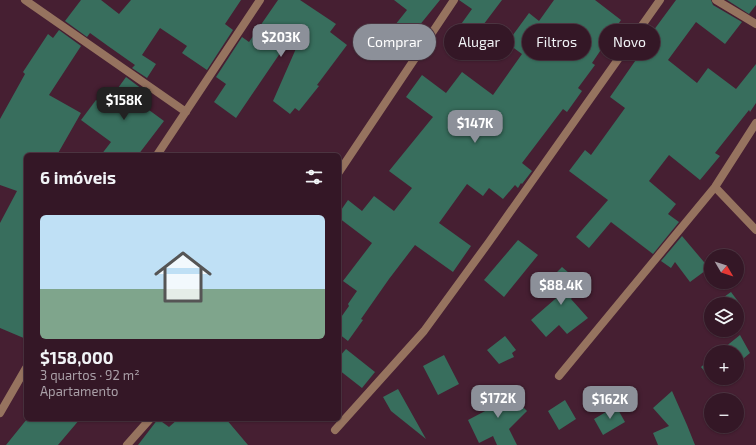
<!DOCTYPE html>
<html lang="pt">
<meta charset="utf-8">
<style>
:root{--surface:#341726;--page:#3c202e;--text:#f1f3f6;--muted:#a99fa7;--line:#4e3643;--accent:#8c9099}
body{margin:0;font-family:"Exo 2",sans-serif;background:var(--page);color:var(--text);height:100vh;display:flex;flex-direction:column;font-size:15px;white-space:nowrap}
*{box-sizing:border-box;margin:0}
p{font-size:13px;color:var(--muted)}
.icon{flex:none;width:22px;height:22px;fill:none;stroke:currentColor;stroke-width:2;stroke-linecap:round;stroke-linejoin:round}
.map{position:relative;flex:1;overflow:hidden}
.panel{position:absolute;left:24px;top:153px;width:317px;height:268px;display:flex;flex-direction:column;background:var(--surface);border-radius:6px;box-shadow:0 1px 3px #0004,0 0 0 1px var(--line)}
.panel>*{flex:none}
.banner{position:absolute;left:353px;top:24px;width:343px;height:36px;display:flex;gap:8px}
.needle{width:26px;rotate:129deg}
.fabs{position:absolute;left:704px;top:249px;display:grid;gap:8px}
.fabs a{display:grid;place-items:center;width:40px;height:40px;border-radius:50%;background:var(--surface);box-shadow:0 1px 3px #0004,0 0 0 1px var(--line);font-size:20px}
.price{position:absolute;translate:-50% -34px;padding:0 9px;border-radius:8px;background:var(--accent);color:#fff;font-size:13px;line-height:26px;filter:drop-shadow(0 1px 2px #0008)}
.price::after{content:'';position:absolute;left:50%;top:24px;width:12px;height:9px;margin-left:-6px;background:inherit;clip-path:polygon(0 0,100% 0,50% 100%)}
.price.current{background:#222;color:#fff}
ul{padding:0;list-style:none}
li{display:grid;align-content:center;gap:8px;height:212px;padding:0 16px}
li+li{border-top:1px solid var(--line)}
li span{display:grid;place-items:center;height:124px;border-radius:6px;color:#555}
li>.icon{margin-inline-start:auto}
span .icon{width:72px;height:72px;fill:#fffc;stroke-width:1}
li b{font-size:17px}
h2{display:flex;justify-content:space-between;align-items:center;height:48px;padding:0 16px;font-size:17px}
.chip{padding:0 14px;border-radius:18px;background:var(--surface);box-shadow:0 1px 3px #0004,0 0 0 1px var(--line);font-size:14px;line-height:36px}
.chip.current{background:var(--accent);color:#fff}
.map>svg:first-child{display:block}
.building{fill:#386e5d}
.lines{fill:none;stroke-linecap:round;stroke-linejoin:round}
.street{stroke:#96735f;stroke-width:8}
</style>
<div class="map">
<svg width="756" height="445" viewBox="0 0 756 445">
<rect width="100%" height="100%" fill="#461f32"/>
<!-- building -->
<path class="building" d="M81,0H101L119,14L131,0H241L225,24L233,30L207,70L182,53L187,46L160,28L142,55L156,64L147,78L132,68L135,65L108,46L90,33L87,37L65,21Z
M278,0H300L336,24L330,32L347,45L317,85L319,86L299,111L295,108L290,114L273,101L298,44L289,40L236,118L214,102L226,84L216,77L242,37L249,42Z
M394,0H440L410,37L395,25L407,10Z
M459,0H502L468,45L454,34L472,9Z
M554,0H595L621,20L592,63L595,65L578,88L582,91L567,112L563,109L522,163L532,171L522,184L521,183L518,188L515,185L503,199L489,188L483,196L467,184L439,223L471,246L453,272L415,245L389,279L361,319L363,320L348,341L339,334V320L349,306L348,304L357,291L343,281L372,243L339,218V213L348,200L362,211L374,196L394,211L412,188L389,171L433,117L406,97L422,75L446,93L462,72L493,95L522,54L507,43L529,13L539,21Z
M676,0H711L713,5L742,22L725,44L696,22L668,60L697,83L708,68L736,89L756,64V103L750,112L749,110L715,153L720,156L700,180L669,155L649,181L676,204L668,214L679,222L653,254L611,222L589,248L576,237L608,200L569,171L585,150L591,155L625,108L610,97L647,44L645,42Z
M727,0H756V5L749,14Z
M59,30L81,46L49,95L81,113L57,155H26V339L0,328V223L17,191L0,185V119L25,74L23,72L48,34L53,38Z
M126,77L142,89L134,99L164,121L138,155H101L111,142L81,120L96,100L105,106Z
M682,236L709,268L690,282L675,262L671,268L661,261Z
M518,240L538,255L504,297L484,280Z
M562,267L583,285L571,299L588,318L567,334L559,325L546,337L531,320L562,293L548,281Z
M731,292L740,304L737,306V304H714Z
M740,335L750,353L737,364V352H719Z
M505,336L516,350L512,353L514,357L499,364L487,350Z
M346,349L375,372L362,388L339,370V357Z
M444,355L459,384L438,395L423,366Z
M711,358V378H720L714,383L701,367Z
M502,386L527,411L509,429L517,445H497L493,436L479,443L468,420L487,410L483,406Z
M398,389L426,439L391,411L383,397Z
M672,391L687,425L695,445H658L653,433L669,426L653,408Z
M726,394L730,400H717Z
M565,400L576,419L559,430L548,411Z
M616,406L625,422L603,435L594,419Z
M27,419H80L58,445H6Z
M158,419L169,427L178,419H226L248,445H138Z"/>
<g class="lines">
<!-- street -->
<path class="street" d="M25,0L186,112
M716,0L756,24
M157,155L260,0
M339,172L454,0
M715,187L756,230
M559,376L715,187L756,123
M0,413L26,368
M335,430L424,331L489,242L660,0
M127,445L150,419"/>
</g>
</svg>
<div class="fabs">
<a><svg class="needle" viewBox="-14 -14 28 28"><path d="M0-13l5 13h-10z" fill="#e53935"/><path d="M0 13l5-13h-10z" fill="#a99fa7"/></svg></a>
<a><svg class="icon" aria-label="layers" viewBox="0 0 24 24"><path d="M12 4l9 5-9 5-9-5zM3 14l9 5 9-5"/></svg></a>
<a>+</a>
<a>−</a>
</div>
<b class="price" style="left:281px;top:58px">$203K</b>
<b class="price current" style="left:124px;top:121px">$158K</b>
<b class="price" style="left:475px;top:144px">$147K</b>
<b class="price" style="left:561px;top:306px">$88.4K</b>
<b class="price" style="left:498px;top:419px">$172K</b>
<b class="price" style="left:610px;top:420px">$162K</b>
<div class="banner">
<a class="chip current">Comprar</a>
<a class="chip">Alugar</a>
<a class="chip">Filtros</a>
<a class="chip">Novo</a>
</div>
<section class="panel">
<h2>6 imóveis<svg class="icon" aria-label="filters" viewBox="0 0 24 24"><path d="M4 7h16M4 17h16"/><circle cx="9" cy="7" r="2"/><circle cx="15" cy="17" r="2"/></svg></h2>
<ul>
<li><span style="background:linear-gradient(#bfe0f5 60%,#7fa58c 0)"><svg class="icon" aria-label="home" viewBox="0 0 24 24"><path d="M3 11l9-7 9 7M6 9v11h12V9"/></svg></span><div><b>$158,000</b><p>3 quartos · 92 m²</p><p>Apartamento</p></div></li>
</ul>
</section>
</div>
